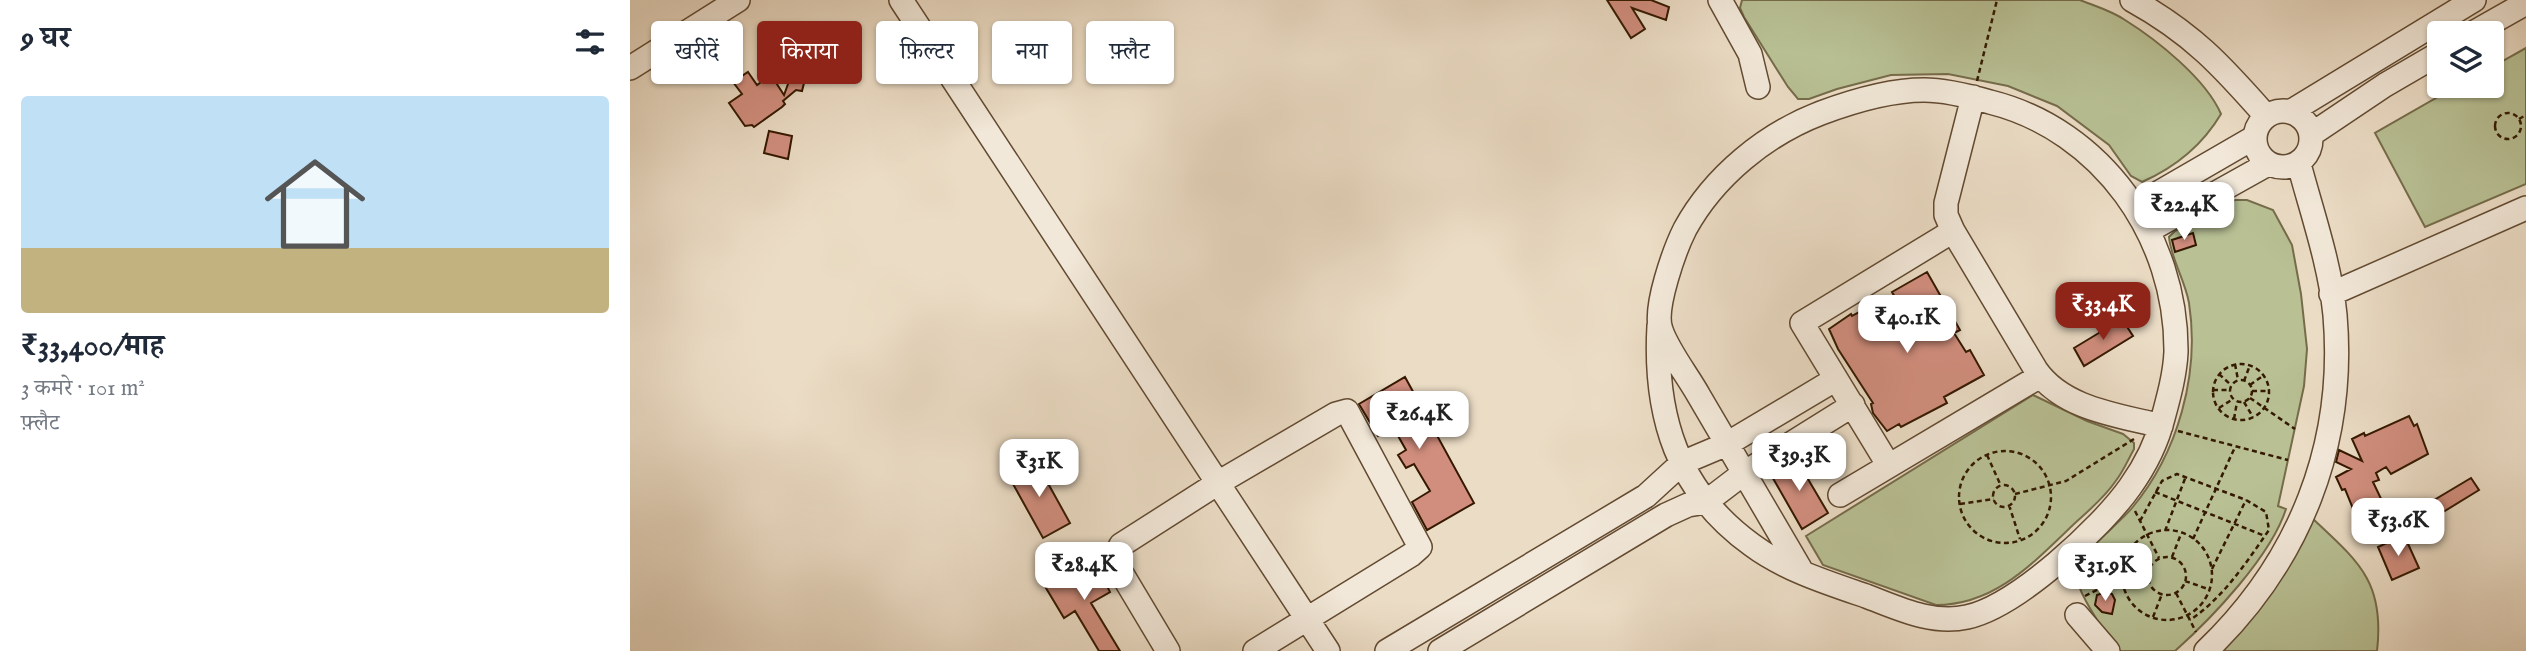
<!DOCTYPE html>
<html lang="hi">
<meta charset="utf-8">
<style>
:root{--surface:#fff;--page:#f2f2f3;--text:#1f2937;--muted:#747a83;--line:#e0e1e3;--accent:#8f2418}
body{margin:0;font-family:"IM FELL English","Noto Serif Devanagari",serif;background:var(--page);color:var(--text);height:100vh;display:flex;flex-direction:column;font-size:26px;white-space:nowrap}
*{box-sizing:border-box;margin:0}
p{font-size:23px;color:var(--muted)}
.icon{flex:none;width:38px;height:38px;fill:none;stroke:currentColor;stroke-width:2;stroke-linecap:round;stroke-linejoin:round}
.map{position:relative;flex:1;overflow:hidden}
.drawer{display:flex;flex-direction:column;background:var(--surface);width:630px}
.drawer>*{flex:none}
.banner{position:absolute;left:21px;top:21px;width:665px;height:63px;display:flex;gap:14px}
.tools{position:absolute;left:1797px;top:21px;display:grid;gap:14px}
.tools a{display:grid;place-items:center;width:77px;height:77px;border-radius:7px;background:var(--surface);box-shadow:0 2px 5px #0004;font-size:35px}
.price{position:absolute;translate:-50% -60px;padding:0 16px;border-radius:14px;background:#fff;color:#222;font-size:23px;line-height:46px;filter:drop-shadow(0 2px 4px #0008)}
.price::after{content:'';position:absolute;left:50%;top:42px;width:21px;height:16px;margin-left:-10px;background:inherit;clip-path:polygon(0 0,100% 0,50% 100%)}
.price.on{background:var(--accent);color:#fff}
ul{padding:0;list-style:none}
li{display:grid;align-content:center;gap:14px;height:371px;padding:0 21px}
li+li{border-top:2px solid var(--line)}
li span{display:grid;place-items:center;height:217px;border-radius:7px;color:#555}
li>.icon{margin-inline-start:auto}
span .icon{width:126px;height:126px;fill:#fffc;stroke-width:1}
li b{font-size:30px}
h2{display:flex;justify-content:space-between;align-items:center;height:84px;padding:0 21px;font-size:30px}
.chip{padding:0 24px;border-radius:7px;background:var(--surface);box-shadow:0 2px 5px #0004;font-size:24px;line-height:63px}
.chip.on{background:var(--accent);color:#fff}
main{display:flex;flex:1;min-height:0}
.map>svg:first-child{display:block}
.green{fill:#b8c094;stroke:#766c4a;stroke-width:2}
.building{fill:#d18e7e;stroke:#341900;stroke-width:2}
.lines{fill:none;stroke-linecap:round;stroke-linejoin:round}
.minor-casing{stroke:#624a31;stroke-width:26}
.path{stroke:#341900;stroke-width:2.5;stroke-dasharray:5 3.5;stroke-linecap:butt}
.minor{stroke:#f2e8d9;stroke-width:23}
</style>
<main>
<section class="drawer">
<h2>9 घर<svg class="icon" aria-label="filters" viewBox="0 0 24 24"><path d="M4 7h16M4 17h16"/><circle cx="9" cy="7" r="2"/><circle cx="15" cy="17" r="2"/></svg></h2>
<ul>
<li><span style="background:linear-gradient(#bfe0f5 70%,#c2b280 0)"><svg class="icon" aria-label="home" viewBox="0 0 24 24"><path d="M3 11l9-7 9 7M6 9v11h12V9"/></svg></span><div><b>₹33,400/माह</b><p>3 कमरे · 101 m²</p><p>फ़्लैट</p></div></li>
</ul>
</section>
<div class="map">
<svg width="1896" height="651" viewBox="0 0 1896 651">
<rect width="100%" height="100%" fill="#ebdcc5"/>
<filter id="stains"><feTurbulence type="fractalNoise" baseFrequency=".00286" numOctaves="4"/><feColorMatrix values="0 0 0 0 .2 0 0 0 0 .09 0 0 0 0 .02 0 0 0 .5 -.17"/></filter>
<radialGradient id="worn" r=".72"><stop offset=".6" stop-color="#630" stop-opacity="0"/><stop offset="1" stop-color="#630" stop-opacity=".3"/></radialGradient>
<!-- green -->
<path class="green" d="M1112,0H1450C1465,6 1482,11 1495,20C1527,40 1576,79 1591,114C1572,146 1546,167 1512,182L1501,176L1479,145L1427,106L1378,86L1318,74L1261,75L1207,89L1179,99H1168L1158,87L1114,17L1110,8Z
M1896,48V184L1795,227L1745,133L1827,86H1862V67Z
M1605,200H1617L1643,210L1662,245L1671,294L1677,349L1674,386L1648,506L1656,509C1641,556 1582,618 1545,651H1487C1477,634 1444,590 1446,571C1448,555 1490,523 1502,508C1548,453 1570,374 1559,303C1555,280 1541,259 1539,237L1545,231Z
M1403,395L1457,421L1493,434L1504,443V449C1498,460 1493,472 1485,482C1474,498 1457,512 1443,525C1403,563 1365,605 1306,605L1193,565L1176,536Z
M1682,518C1729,562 1755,582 1747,651H1580Z"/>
<!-- building -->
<path class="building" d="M977,0H1021L1039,7L1036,20L1002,8L1015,29L1001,38Z
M118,72L127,85L141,75L154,95L162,73L176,75L172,91L166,90L153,101L155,104L152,107L124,127L122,125L115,126L99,103L112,94L103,82Z
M139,131L162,136L158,159L134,153Z
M1563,233L1566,245L1545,252L1542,240Z
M1297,272L1330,330L1324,333L1336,352L1340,350L1354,375L1314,397L1317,403L1271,427L1269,424L1257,431L1243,413L1241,404L1243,403L1208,349L1199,329L1221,314L1222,316L1235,309L1242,322L1270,306L1262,292Z
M1492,319L1503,336L1454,366L1444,348Z
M775,377L844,503L797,530L782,502L800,491L784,464L776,468L768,455L776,450L763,427L748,436L729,404Z
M1779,416L1784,426L1787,424L1798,454L1761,474L1756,467L1746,473L1749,480L1743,482L1754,505L1726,516L1715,489L1712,490L1706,477L1721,469L1706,462L1709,450L1732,461L1722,439L1734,433L1735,436Z
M1165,457L1198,513L1172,529L1140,473Z
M405,460L440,523L413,538L378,475Z
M1841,478L1849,490L1792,525L1784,512Z
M1774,535L1789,568L1762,580L1748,547Z
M464,559L480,592L461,603L490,651H469L445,611L434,618L416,588Z
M1476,592L1482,594L1485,600L1482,614L1472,612L1465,605L1467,595Z"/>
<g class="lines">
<defs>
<path id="minor" d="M271,0L698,651
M1090,0L1120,54L1128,87
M1502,0C1562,33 1592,66 1636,116
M1843,33L1896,3
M0,68L108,0
M1343,97L1316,203V215L1323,231L1406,370C1433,409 1488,415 1531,426
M1625 139a28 28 0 1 1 56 0a28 28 0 1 1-56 0Z
M1660,112L1844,0
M1682,134L1755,85L1810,53
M1504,207L1625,137
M1518,231L1638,164
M1701,294L1896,208
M1029,326C1024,415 1047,491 1122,545C1154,569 1198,583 1236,596C1268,608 1302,625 1337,617C1387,606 1471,528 1500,487C1515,466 1527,442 1533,418C1539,396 1545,374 1546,352C1547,237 1472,130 1360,102C1339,96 1316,90 1294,90C1260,90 1223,101 1191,113C1136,134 1084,176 1055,229C1045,249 1023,309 1031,330C1038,351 1058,376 1069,396C1103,454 1137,512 1171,570
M1259,466L1172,323L1323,231
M1210,495L1410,376
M1447,615L1478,651
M538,651L489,569L485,556L491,545L588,483L706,414L717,411L790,547L781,555L625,651
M757,651L1016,496L1052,463L1097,444L1206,379
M810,651L1036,515L1058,505L1076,502L1114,473L1223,405
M1576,651C1670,561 1716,444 1705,315C1700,264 1682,213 1669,164"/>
</defs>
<!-- minor casing -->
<use href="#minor" class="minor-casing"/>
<!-- path -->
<path class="path" d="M1347,81L1367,0
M1865 126a13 13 0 1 1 26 0a13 13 0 1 1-26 0Z
M1889,119L1896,115
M1583 392a28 28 0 1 1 56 0a28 28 0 1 1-56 0Z
M1605,364L1608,380
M1589,374L1601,385
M1600 391a11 11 0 1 1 22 0a11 11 0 1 1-22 0Z
M1614,381L1620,365
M1620,385L1634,375
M1583,390H1599
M1622,391H1640
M1620,398L1665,429
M1614,402L1623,417
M1589,408L1603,399
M1604,419L1607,402
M1548,431L1658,460
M1329 497a46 46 0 1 1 92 0a46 46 0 1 1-92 0Z
M1357,455L1371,486
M1363 496a11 11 0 1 1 22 0a11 11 0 1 1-22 0Z
M1525,492L1635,536
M1385,494L1436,481L1504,439
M1330,504L1364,499
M1379,505L1390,539
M1505,511L1529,558
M1510,521L1532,481L1547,474L1616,500L1636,512L1639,530C1616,563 1593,598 1560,620
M1492 575a45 45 0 1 1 90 0a45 45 0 1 1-90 0Z
M1535,531L1556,476
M1563,539L1605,447
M1542,557L1551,534
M1518 576a19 19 0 1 1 38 0a19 19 0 1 1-38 0Z
M1495,564L1519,569
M1582,569L1616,500
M1555,581L1578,589
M1546,593L1566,632
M1455,596L1492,577
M1523,617L1532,594"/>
<!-- minor -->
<use href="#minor" class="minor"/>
</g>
<rect width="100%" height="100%" filter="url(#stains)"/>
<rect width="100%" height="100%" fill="url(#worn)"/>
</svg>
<div class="tools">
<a><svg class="icon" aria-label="layers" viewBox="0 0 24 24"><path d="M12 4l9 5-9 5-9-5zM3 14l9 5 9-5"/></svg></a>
</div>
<b class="price" style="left:1554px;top:242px">₹22.4K</b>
<b class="price on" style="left:1473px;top:342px">₹33.4K</b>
<b class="price" style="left:1277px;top:355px">₹40.1K</b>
<b class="price" style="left:789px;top:451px">₹26.4K</b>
<b class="price" style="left:1169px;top:493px">₹39.3K</b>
<b class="price" style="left:409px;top:499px">₹31K</b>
<b class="price" style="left:1768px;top:558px">₹53.6K</b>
<b class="price" style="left:454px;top:602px">₹28.4K</b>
<b class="price" style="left:1475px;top:603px">₹31.9K</b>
<div class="banner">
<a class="chip">खरीदें</a>
<a class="chip on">किराया</a>
<a class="chip">फ़िल्टर</a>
<a class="chip">नया</a>
<a class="chip">फ़्लैट</a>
</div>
</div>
</main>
